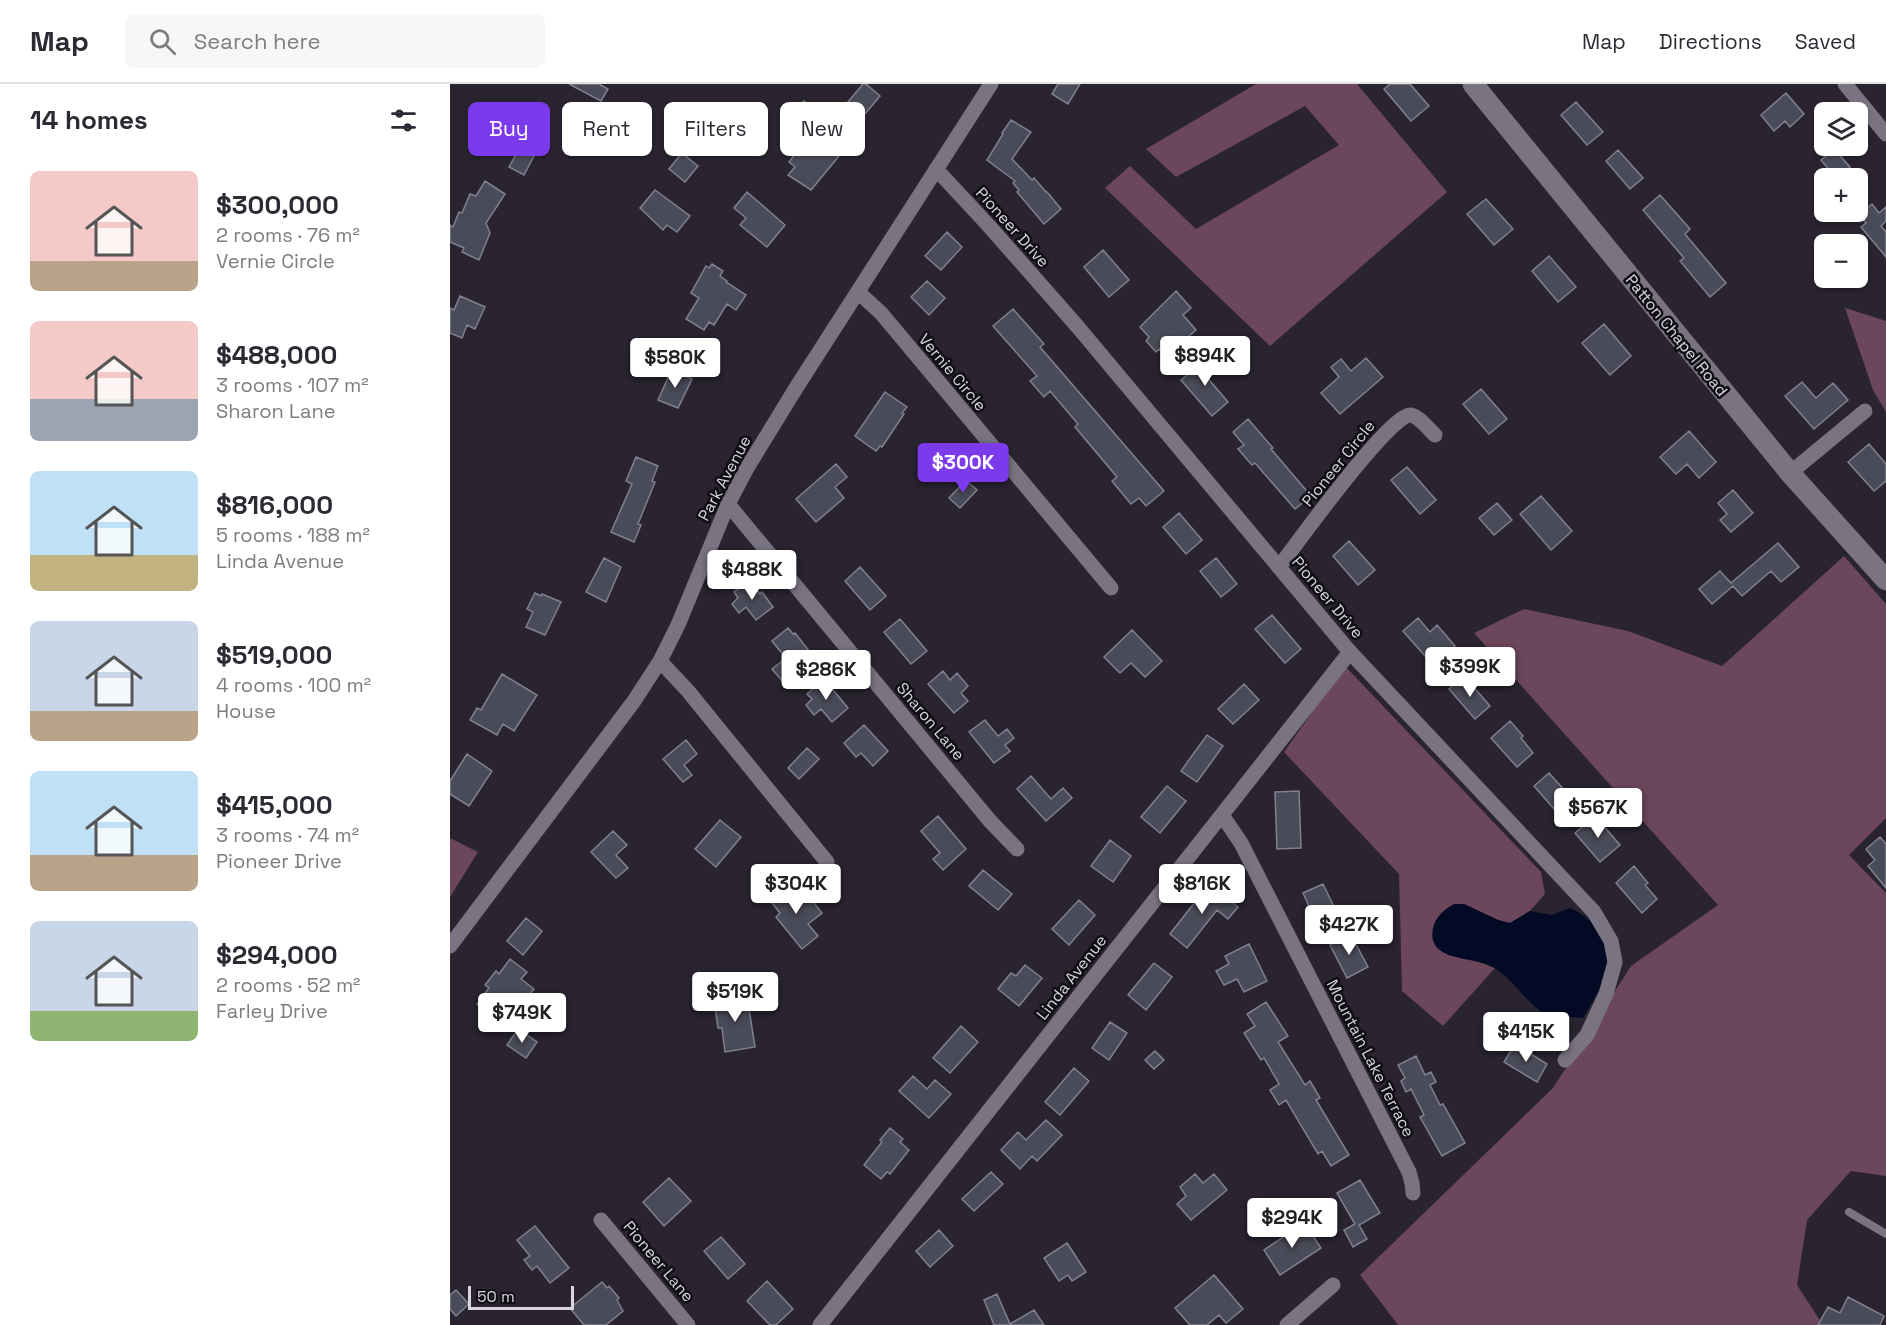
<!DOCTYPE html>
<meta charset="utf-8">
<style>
:root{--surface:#fff;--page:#f7f7f7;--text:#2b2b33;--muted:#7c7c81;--line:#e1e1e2;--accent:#7c3aed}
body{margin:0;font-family:"Space Grotesk",sans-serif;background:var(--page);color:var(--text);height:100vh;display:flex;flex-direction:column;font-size:22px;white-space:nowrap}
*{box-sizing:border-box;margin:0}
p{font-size:20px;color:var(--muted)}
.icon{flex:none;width:33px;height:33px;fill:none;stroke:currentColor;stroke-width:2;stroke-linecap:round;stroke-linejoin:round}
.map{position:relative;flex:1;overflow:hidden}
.side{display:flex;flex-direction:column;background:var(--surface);width:450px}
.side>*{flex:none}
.top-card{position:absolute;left:18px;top:18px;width:570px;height:54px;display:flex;gap:12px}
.tools{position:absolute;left:1364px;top:18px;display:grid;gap:12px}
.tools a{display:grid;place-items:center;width:54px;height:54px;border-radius:9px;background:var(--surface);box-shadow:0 2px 4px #0004;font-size:30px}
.scale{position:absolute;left:18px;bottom:15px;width:106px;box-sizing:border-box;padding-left:6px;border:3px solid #d9d6de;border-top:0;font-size:16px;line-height:21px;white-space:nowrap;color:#d9d6de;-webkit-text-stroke:4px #100e14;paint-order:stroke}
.price{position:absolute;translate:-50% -51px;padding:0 14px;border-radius:6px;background:#fff;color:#222;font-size:20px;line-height:39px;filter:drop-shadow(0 2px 3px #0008)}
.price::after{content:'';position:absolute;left:50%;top:36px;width:18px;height:14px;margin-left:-9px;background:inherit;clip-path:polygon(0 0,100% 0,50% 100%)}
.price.active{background:var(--accent);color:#fff}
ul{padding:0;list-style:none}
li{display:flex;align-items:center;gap:18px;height:150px;padding:0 30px}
li span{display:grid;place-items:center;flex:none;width:168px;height:120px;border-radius:9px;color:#555}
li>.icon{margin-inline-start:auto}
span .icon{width:72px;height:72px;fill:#fffc;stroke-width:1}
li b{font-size:26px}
h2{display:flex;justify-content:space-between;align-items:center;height:72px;padding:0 30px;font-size:26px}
.pill{padding:0 21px;border-radius:9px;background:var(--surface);box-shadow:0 2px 4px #0004;font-size:21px;line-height:54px}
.pill.active{background:var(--accent);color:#fff}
header{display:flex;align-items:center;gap:36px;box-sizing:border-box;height:84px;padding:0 30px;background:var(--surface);border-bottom:2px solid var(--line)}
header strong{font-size:28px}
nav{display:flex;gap:33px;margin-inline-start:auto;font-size:21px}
.search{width:420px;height:54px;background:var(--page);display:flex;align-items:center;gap:15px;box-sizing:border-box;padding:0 21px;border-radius:9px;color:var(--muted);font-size:22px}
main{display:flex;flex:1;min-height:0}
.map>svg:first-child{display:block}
.forest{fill:#6c465b}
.water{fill:#020a25}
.building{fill:#4a4b58;stroke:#808090;stroke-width:1.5}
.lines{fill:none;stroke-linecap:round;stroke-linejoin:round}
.lane{stroke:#7a7482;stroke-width:8}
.street{stroke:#7a7482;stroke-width:15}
.secondary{stroke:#7a7482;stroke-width:21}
.labels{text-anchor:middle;stroke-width:5;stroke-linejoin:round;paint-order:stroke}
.street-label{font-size:16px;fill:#d9d6de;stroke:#100e14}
</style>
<header>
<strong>Map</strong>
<div class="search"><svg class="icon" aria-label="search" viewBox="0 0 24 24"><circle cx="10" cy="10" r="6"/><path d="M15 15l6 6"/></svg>Search here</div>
<nav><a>Map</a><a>Directions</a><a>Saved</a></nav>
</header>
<main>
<section class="side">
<h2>14 homes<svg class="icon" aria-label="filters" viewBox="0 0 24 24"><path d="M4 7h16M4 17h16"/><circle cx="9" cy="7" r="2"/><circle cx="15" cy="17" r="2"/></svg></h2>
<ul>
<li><span style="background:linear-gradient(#f6c9c9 75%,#b9a48a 0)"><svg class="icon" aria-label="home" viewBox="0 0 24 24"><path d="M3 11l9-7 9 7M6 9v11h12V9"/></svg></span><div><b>$300,000</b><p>2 rooms · 76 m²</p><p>Vernie Circle</p></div></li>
<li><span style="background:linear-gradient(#f6c9c9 65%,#9aa5b1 0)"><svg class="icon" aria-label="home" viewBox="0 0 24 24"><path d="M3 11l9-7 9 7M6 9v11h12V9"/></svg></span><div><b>$488,000</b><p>3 rooms · 107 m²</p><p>Sharon Lane</p></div></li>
<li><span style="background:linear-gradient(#bfe0f5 70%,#c2b280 0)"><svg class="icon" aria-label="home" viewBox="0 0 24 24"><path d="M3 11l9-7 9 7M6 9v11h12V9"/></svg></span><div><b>$816,000</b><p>5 rooms · 188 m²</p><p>Linda Avenue</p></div></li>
<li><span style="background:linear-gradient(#c9d6e8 75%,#b9a48a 0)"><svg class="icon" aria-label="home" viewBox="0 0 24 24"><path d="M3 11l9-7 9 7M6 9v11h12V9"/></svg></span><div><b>$519,000</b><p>4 rooms · 100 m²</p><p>House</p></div></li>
<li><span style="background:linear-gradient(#bfe0f5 70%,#b9a48a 0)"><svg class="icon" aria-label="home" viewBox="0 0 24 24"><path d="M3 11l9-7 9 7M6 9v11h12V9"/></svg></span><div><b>$415,000</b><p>3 rooms · 74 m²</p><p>Pioneer Drive</p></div></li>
<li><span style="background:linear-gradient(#c9d6e8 75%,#8fb573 0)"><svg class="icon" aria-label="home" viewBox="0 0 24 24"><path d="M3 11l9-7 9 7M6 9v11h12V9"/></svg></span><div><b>$294,000</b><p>2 rooms · 52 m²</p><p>Farley Drive</p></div></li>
</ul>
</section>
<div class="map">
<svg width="1436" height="1241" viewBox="0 0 1436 1241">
<rect width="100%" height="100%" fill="#292430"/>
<!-- forest -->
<path class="forest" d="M806,0H907L997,108L820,262L655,104L680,82L746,145L889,61L855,22L726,93L696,65Z
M1395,224L1436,237V328L1423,306Z
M1394,472L1436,520V734L1399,771L1436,809V1092L1401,1087L1357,1136L1347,1201L1373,1241H948L910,1191L1103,1004L1181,882L1268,821L1024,549L1074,525L1178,547L1272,582Z
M895,582L1091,788L1095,810L1080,827L1060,839L1048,836L1014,820L997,871L1025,876L1045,884L993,942L952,907L949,790L834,668Z
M0,754L28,768L0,813Z"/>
<!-- water -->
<path class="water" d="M1004,820H1014L1048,836L1060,839L1080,827L1102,831L1120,824C1138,832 1165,856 1161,878C1158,890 1140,923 1133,934C1125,933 1098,932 1092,928C1074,916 1063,895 1044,884C1023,871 976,879 983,844C986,832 994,826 1004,820Z"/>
<!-- building -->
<path class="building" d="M119,0H149L158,5L151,17Z
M413,0H416L430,12L409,37L393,24Z
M608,0H630L618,20L602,10Z
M940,0H960L979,22L961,37L934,5Z
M1336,9L1354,30L1340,43L1335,37L1324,47L1311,31Z
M354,17L385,41L374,57L389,72L361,106L338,91L345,83L339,78L353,60L349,58L359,45L342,33Z
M1126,18L1153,48L1137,61L1111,31Z
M66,26L81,34L78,42L95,51L74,91L59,83L68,67L49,57Z
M561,36L581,48L562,75L582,96L584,94L596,108H597L611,125L594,140L567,108L569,106L563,99L565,97L537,76L553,50L552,49Z
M1384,65L1400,83L1386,94L1371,76Z
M1168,66L1193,94L1180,105L1156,77Z
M232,69L248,82L235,98L219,85Z
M35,97L55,110L36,139L40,149L29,176L12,168L14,164L0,158V141L3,143L9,128L12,129L20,110L26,112Z
M205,106L240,132L227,148L217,141L213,146L190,124Z
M297,108L335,141L317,163L290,141L296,134L284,124Z
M1210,111L1240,145L1235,150L1276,199L1260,213L1230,177L1234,174L1193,126Z
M1036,115L1063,145L1044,161L1017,130Z
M1422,120L1429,129L1436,123V137L1431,142L1436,148V173L1411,143L1416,139L1409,131Z
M497,148L512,163L491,186L475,172Z
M653,166L679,196L659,213L634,183Z
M1099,172L1126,203L1108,218L1082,187Z
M262,180L273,187L270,192L277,197L276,198L296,211L286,226L277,220L264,241L259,238L254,246L236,235L249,214L241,209L256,182L259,184Z
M477,197L495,214L479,231L461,213Z
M726,207L741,224L733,231L746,246L716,272L709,265L706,268L696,257L699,253L690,243Z
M10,212L35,223L25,245L17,241L12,254L0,249V224L4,226Z
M563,225L594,260L590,263L714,407L696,422L689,414L681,420L662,397L667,393L625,343L628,340L600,307L594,313L580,297L587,292L543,242Z
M1154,240L1181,272L1160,291L1132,259Z
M760,272L767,281L755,291L778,318L762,332L731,296Z
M916,274L933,293L890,330L871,309L889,293L881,283L891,275L901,287Z
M222,285L242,295L228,324L208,316Z
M1352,298L1366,314L1383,299L1398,316L1364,345L1335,312Z
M1031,305L1057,335L1039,350L1013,320Z
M435,308L457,323L452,329L454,330L432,363L430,362L426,367L405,352Z
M798,335L823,364L821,365L861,412L845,425L805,379L802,381L788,365L794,361L783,348Z
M1239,347L1266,378L1249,394L1237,380L1226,390L1210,373Z
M1419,360L1436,380V397L1424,407L1398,378Z
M186,373L208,382L202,397L205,398L188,440L191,441L184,458L161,448L182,400L176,397Z
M386,380L397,393L385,403L394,414L366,438L346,415Z
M957,383L986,416L970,430L941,396Z
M516,396L527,406L510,424L499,414Z
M1283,406L1303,429L1281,448L1270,436L1277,430L1268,419Z
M1091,412L1122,447L1101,466L1070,430Z
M1047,419L1062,436L1044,451L1029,434Z
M729,429L752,456L736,470L713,443Z
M899,457L925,486L908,501L883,472Z
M1328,459L1349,483L1331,498L1321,487L1292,512L1283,502L1262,520L1249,505L1270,487L1281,499Z
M154,474L171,483L156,518L136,508Z
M766,474L787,500L771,513L750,487Z
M410,483L436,512L420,526L395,497Z
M299,496L310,510L312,508L323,523L306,536L296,523L289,529L282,520L288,514L284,508Z
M85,509L91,512L92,510L111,518L95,551L76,543L83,528L77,525Z
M822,531L851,565L835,579L805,545Z
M968,534L980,548L987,541L1005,562L983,581L953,547Z
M450,535L477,567L461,580L434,548Z
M338,544L343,550L345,549L360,568L357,570L362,575L333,598L322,585L336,574L322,557Z
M682,546L712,577L695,593L681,579L670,589L654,573Z
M493,587L500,596L507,589L518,602L511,609L518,617L504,629L478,600Z
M52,590L87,611L64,647L53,640L47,651L20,636L27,624L31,626Z
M1014,592L1040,622L1025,635L999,605Z
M374,595L398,624L382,638L371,625L364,631L356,621L362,615L357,610Z
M794,600L809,616L783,640L768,625Z
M535,636L548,652L557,645L564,654L555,661L560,667L544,679L519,648Z
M1060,637L1073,652L1071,654L1083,669L1067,683L1041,654Z
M414,641L438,667L423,682L411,669L406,673L394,659Z
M757,651L773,662L747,698L731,687Z
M236,656L247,670L234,681L242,691L233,698L213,675Z
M357,664L369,675L349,695L338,684Z
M17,670L42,687L19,722L0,710V697Z
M1099,689L1126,719L1111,733L1084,702Z
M581,692L601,715L613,704L622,714L596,737L567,705Z
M717,702L736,717L710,749L691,733Z
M849,707L851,764L827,765L825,708Z
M488,732L516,765L493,786L483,775L490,769L471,747Z
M1145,732L1170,761L1150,778L1125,749Z
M270,736L291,753L266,783L245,765Z
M163,747L177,761L166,771L178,784L166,794L141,768Z
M1430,753L1436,760V804L1418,782L1425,776L1416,765Z
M660,756L681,772L663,798L641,782Z
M1184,782L1198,799L1195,801L1207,815L1192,829L1166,799Z
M533,786L562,810L548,826L519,802Z
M759,800L788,823L778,835L767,826L737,864L720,850Z
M873,800L888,831L867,840L853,809Z
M332,802L343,815L354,806L372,829L358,840L368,852L352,865L326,833L330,829L318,814Z
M629,816L645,831L619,861L602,845Z
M76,834L92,847L73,871L57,857Z
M901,851L918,883L897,894L880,861Z
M799,860L817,897L794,908L787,895L774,901L766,887L779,880L775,872Z
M60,875L77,888L71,895L84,905L71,921L60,912L44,933L27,920L39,904L35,901L46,887L49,890Z
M704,879L722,893L696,926L678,911Z
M575,881L592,894L569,922L548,905L561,889L566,892Z
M297,912L305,963L275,968L272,944H268L264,916Z
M816,918L838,952L828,958L855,1001L860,997L870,1014L866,1016L899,1071L881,1082L872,1067L868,1070L836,1016L829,1021L820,1006L829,1000L814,974L811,976L794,949L805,942L797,930Z
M660,938L677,949L659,976L642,964Z
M511,942L528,958L500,989L483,974Z
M68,945L87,958L76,974L57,961Z
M1065,960L1097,980L1087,998L1054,978Z
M705,967L714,976L704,985L695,976Z
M966,972L975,991L981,988L986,998L980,1001L990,1021L993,1020L1015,1059L992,1072L970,1033L974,1031L961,1005L956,1008L951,997L955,994L948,981Z
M624,984L639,997L610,1031L595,1018Z
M463,992L477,1005L485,996L501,1010L479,1034L449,1007Z
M596,1036L612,1051L587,1077L582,1072L570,1085L551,1066L568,1048L576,1056Z
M440,1044L453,1055L450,1058L459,1066L440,1090L437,1088L431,1095L414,1081L432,1058L430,1056Z
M541,1088L553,1100L524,1127L512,1115Z
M745,1090L753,1099L764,1090L777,1106L741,1136L727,1120L736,1112L730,1103Z
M219,1094L241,1117L214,1142L193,1118Z
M910,1096L930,1129L909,1141L917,1155L903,1163L894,1146L905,1140L887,1109Z
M854,1139L871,1164L830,1191L814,1166Z
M85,1142L119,1184L100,1199L87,1182L82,1186L74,1176L80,1172L67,1156Z
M489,1146L503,1162L480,1183L466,1167Z
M271,1153L295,1180L278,1195L254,1167Z
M617,1159L636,1188L622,1197L618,1191L609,1197L594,1174Z
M764,1191L793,1225L776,1239L769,1231L757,1241H740L725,1224Z
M317,1197L343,1225L326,1241H320L297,1217Z
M152,1198L157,1204L159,1202L169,1214L167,1216L173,1227L156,1241H134L120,1224Z
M6,1206L19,1220L6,1232L0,1225V1211Z
M547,1210L560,1240L584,1226L594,1241H544L534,1216Z
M1398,1213L1434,1232L1430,1241H1368L1378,1223L1390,1229Z"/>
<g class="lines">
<!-- lane -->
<path class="lane" d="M1399,1128L1436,1150"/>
<!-- street -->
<path class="street" d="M1395,0L1436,50
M486,85L539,142L627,242L900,568L1144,828L1161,857L1165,878L1156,910L1137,951L1115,976
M408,208L431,229L661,504
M1340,389L1415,327
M278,420L540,737L567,765
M829,483C845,462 941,328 961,331C970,333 978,345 985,351
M210,577L238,607L377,778
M772,731L791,759L959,1088L962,1099L963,1109
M0,862L184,617L210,577L228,541L278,420L297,384L346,304L541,0
M151,1136L238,1241
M370,1241L900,568
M837,1241L883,1201"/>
<!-- secondary -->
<path class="secondary" d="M1023,0L1340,389L1436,496"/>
</g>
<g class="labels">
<!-- street labels -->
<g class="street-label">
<text transform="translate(563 143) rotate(48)" y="6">Pioneer Drive</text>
<text transform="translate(1227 251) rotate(51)" y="6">Patton Chapel Road</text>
<text transform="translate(503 288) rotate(50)" y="6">Vernie Circle</text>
<text transform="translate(888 379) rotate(-51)" y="6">Pioneer Circle</text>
<text transform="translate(274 394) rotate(-62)" y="6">Park Avenue</text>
<text transform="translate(878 513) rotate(50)" y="6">Pioneer Drive</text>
<text transform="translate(481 637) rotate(50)" y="6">Sharon Lane</text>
<text transform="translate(621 893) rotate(-52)" y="6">Linda Avenue</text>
<text transform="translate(921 974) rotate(63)" y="6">Mountain Lake Terrace</text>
<text transform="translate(209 1177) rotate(50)" y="6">Pioneer Lane</text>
</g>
</g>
</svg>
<div class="tools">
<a><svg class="icon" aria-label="layers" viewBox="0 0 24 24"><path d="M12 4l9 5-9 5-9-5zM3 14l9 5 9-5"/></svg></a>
<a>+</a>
<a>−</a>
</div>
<div class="scale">50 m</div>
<b class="price" style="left:755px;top:303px">$894K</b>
<b class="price" style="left:225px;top:305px">$580K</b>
<b class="price active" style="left:513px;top:410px">$300K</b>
<b class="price" style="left:302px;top:517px">$488K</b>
<b class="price" style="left:1020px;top:614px">$399K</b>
<b class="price" style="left:376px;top:617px">$286K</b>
<b class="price" style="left:1148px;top:755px">$567K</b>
<b class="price" style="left:346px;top:831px">$304K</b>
<b class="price" style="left:752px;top:831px">$816K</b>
<b class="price" style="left:899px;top:872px">$427K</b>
<b class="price" style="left:285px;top:939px">$519K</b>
<b class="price" style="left:72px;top:960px">$749K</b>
<b class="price" style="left:1076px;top:979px">$415K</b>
<b class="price" style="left:842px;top:1165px">$294K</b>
<div class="top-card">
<a class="pill active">Buy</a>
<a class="pill">Rent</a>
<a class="pill">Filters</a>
<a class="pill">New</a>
</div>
</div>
</main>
